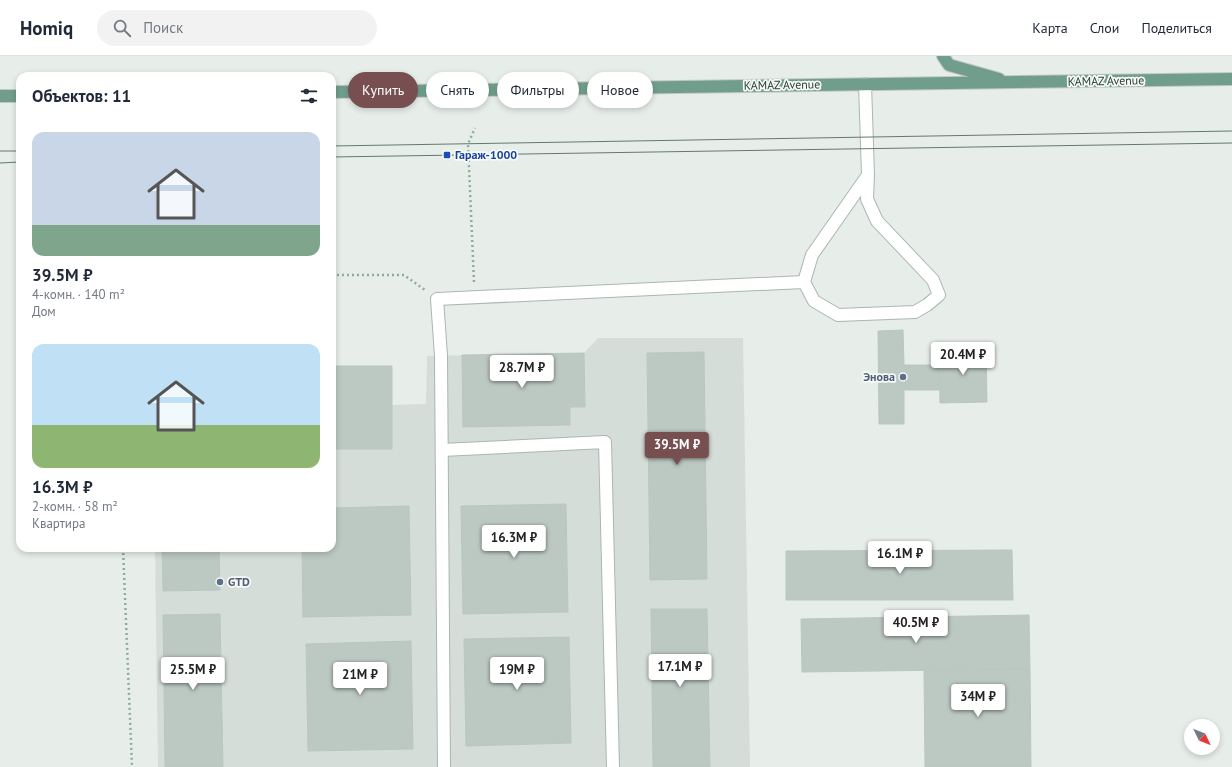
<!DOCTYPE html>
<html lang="ru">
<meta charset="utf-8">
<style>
:root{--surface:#fff;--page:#f2f2f3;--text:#1f2937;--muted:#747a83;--line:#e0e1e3;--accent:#774f51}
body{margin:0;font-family:"PT Sans",sans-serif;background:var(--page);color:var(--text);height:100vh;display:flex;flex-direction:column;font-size:15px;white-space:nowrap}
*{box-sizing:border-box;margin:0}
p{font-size:13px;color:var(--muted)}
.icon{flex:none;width:22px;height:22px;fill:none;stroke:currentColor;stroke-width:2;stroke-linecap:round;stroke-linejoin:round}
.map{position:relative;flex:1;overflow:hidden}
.drawer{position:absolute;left:16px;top:16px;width:320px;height:480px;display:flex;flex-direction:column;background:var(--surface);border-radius:12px;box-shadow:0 2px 6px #0003}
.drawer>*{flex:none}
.guide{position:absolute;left:348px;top:16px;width:380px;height:36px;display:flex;gap:8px}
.needle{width:26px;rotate:133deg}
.buttons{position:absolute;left:1184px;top:663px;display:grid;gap:8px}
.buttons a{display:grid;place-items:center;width:36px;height:36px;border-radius:50%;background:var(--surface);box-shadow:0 2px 6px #0003;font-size:20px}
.price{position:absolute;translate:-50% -34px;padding:0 9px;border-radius:4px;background:#fff;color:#222;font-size:13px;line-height:26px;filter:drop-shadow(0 1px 2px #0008)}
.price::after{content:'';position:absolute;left:50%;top:24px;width:12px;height:9px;margin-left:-6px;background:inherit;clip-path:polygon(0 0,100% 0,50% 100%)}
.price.current{background:var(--accent);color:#fff}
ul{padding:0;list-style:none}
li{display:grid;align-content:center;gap:8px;height:212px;padding:0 16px}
li span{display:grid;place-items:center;height:124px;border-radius:12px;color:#555}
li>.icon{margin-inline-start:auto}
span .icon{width:72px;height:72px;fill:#fffc;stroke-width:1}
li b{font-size:17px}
h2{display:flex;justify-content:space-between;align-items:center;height:48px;padding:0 16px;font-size:17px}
.chip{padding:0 14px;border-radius:18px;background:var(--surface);box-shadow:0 2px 6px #0003;font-size:14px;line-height:36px}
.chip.current{background:var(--accent);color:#fff}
header{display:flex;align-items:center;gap:24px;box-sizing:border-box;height:56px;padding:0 20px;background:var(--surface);border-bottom:1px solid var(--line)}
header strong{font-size:19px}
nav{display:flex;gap:22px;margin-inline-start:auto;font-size:14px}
.search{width:280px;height:36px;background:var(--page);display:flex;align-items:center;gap:10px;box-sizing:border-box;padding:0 14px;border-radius:22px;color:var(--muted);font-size:15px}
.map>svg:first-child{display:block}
.built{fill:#d5ddd8}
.building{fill:#bcc8c2;stroke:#bac7c0}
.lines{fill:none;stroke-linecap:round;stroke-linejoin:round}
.minor-casing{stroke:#aab6b0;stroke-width:14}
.major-casing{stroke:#c3c9c6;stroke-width:14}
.path{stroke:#8bad9e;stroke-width:2.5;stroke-dasharray:2 3;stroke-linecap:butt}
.minor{stroke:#fff;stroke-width:12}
.major{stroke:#719e8c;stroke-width:12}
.tram{stroke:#627970;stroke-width:1}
.transit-dot{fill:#1a4fb4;stroke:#f7faf8;stroke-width:1.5}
.service-dot{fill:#5c6f8a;stroke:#f7faf8;stroke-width:1.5}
.labels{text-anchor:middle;stroke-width:3.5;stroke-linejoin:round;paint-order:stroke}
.street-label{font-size:12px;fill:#273e35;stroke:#f7faf8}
.transit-label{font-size:12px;font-weight:bold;fill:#164399;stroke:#f7faf8;text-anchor:start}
.service-label{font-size:12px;font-weight:bold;fill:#4e5e75;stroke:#f7faf8;text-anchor:end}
</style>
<header>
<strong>Homiq</strong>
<div class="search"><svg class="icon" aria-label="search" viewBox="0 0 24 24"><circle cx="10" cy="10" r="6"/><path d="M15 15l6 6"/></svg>Поиск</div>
<nav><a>Карта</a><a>Слои</a><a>Поделиться</a></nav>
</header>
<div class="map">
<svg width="1232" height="711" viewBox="0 0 1232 711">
<rect width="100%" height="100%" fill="#e7eeea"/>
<!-- built -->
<path class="built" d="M598,282H743L750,711H158L155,492H332V393H392V349L426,348L427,300L584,297Z"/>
<!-- building -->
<path class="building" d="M903,274L904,309H939V334H904V368H879L878,275Z
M986,292L987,346L940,347L939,293Z
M704,296L707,523L650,524L647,297Z
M584,297L585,351H570V369L463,371L462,299Z
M332,310H392V393H332Z
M566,448L568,556L463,558L461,450Z
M409,450L411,559L303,561L302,492H332V452Z
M162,492H219L220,534L163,535Z
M1012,494L1013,544H786V495Z
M651,553H707L710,711H653Z
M220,558L223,711H165L163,559Z
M1029,559L1030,613L802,616L801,563Z
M569,581L571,687L466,690L464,583Z
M411,585L413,693L308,695L306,588Z
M1030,613L1031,711H925L924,615Z"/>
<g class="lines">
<defs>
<path id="minor" d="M865,28L868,119L867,143L877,165L933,224L939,239L927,249L915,256L838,259L814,245L804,226L812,199L868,119
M442,394L605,386L613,711
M444,711L441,300L437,243L804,226"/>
<path id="major" d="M943,0L949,9L999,23
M332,36L1232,23
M0,40H20"/>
</defs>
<!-- minor casing -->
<use href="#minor" class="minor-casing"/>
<!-- major casing -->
<use href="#major" class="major-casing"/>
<!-- path -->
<path class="path" d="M332,219H404L425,234
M474,226L468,88L475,72
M123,492L132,711"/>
<!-- minor -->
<use href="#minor" class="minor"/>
<!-- major -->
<use href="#major" class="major"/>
<!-- tram -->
<path class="tram" d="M332,90L1232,75
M0,95H20
M332,101L1232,87
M0,107L20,106"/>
</g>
<!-- markers -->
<rect class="transit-dot" x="443" y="95" width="8" height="8" rx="2"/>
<g class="service-dot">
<circle cx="903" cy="321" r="4"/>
<circle cx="220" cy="526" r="4"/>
</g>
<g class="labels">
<!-- street labels -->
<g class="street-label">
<text transform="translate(1106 25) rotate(-1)" y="4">KAMAZ Avenue</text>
<text transform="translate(782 29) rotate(-1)" y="4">KAMAZ Avenue</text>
</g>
<!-- transit labels -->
<g class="transit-label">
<text x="455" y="103">Гараж-1000</text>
</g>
<!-- service labels -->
<g class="service-label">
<text x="895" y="325">Энова</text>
<text x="228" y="530" text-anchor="start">GTD</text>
</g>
</g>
</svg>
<div class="buttons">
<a><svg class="needle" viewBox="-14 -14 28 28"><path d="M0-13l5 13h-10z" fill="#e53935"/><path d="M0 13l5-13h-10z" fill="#747a83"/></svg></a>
</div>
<b class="price" style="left:963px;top:320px">20.4M ₽</b>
<b class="price" style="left:522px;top:333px">28.7M ₽</b>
<b class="price current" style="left:677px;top:410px">39.5M ₽</b>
<b class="price" style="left:514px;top:503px">16.3M ₽</b>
<b class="price" style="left:900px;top:519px">16.1M ₽</b>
<b class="price" style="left:916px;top:588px">40.5M ₽</b>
<b class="price" style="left:680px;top:632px">17.1M ₽</b>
<b class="price" style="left:193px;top:635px">25.5M ₽</b>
<b class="price" style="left:517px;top:635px">19M ₽</b>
<b class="price" style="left:360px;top:640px">21M ₽</b>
<b class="price" style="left:978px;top:662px">34M ₽</b>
<div class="guide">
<a class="chip current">Купить</a>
<a class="chip">Снять</a>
<a class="chip">Фильтры</a>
<a class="chip">Новое</a>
</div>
<section class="drawer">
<h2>Объектов: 11<svg class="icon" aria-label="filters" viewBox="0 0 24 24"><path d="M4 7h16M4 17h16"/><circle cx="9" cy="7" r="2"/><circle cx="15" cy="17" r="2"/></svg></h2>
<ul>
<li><span style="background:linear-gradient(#c9d6e8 75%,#7fa58c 0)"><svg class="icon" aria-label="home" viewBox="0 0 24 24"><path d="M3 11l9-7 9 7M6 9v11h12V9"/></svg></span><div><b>39.5M ₽</b><p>4-комн. · 140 m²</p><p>Дом</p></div></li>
<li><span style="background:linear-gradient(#bfe0f5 65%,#8fb573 0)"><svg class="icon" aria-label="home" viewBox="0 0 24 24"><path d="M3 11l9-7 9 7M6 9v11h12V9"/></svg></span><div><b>16.3M ₽</b><p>2-комн. · 58 m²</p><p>Квартира</p></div></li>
</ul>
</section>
</div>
